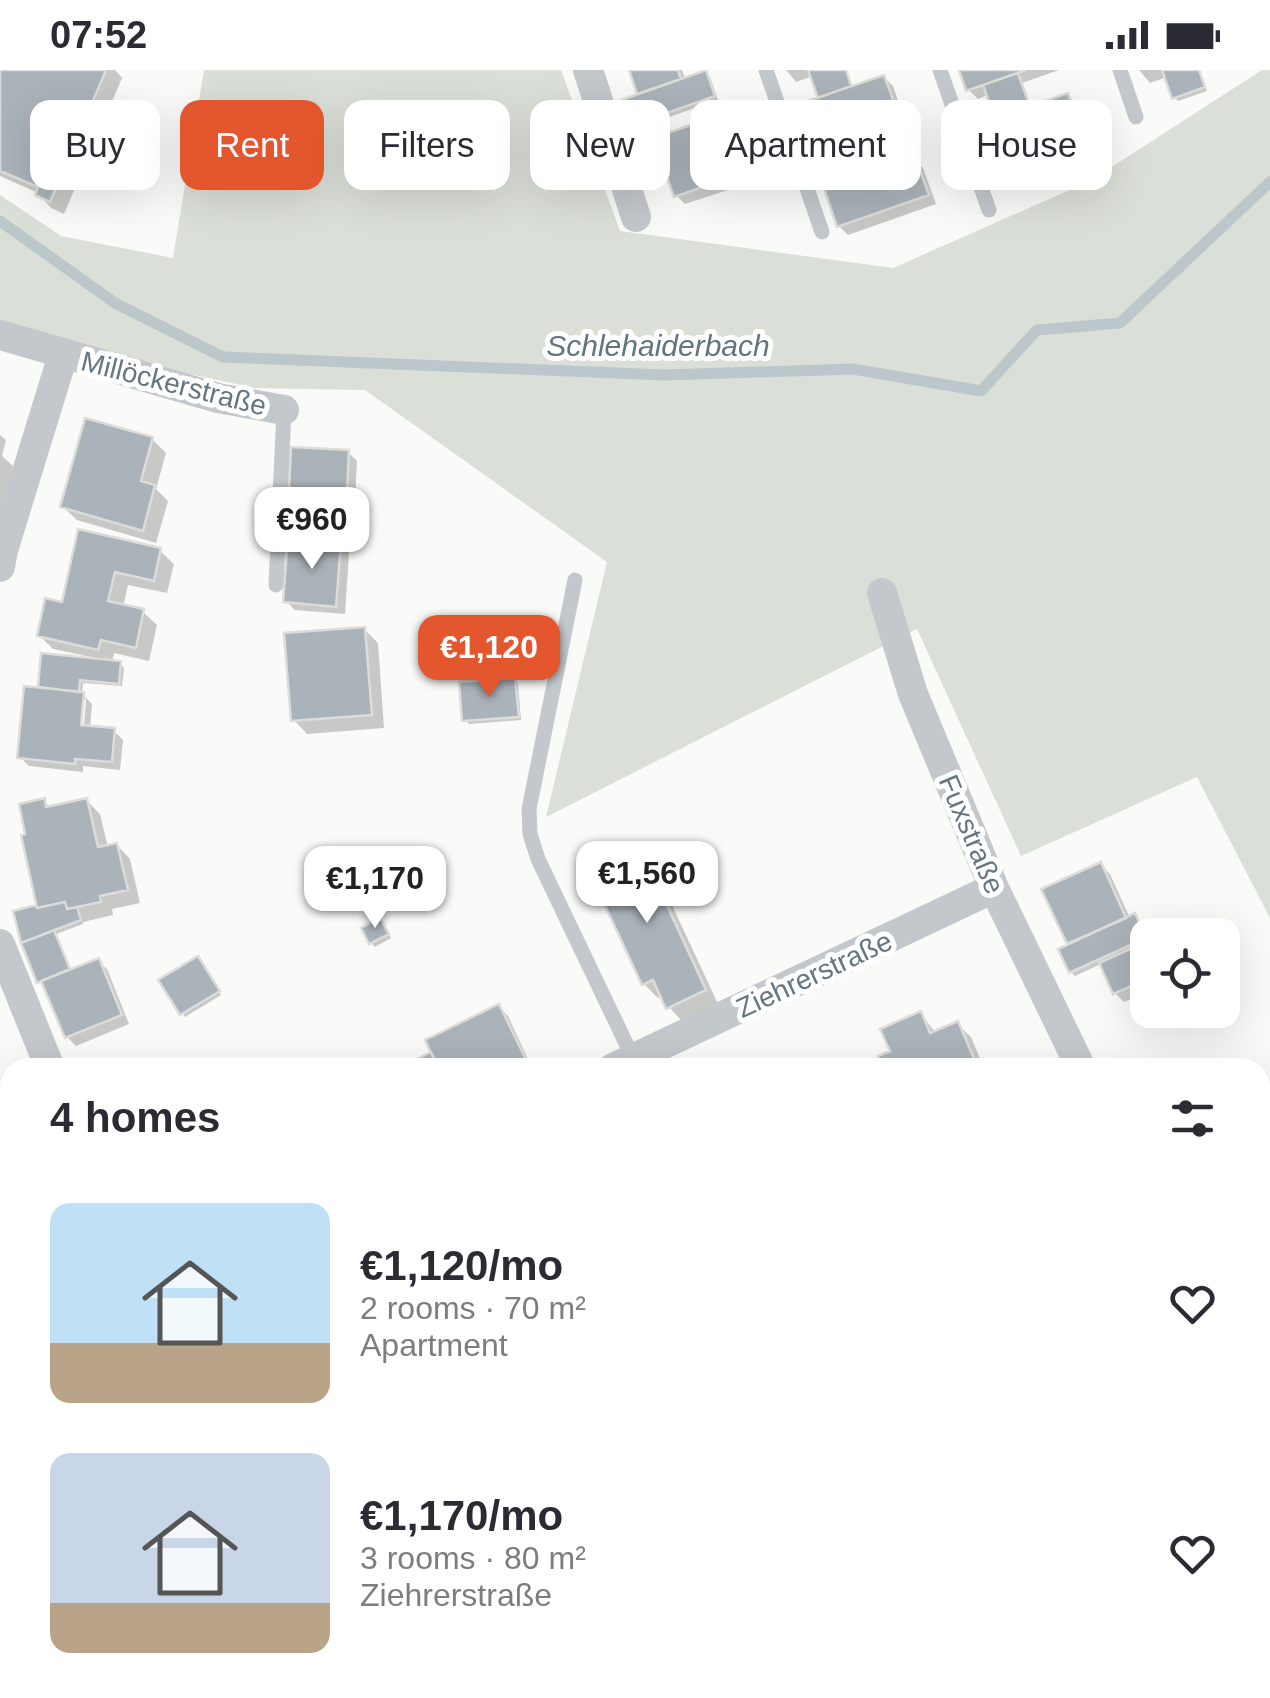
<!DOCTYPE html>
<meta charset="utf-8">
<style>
:root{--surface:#fff;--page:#f2f2f3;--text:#2b2b33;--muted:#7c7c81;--accent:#e4572e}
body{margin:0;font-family:Helvetica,sans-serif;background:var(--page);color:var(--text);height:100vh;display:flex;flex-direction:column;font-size:38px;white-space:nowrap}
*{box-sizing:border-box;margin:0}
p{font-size:32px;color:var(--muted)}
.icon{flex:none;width:55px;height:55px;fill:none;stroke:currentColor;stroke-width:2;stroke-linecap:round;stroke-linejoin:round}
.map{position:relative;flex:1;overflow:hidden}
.side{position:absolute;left:0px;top:988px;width:1270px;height:642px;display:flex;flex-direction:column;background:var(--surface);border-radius:30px 30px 0 0;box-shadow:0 10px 40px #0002}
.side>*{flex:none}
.banner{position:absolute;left:30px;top:30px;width:1210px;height:90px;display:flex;gap:20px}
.buttons{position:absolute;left:1130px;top:848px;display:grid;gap:20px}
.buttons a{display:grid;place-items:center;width:110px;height:110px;border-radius:20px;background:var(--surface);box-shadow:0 10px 40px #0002;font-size:50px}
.price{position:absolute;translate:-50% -85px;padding:0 22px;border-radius:20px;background:#fff;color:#222;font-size:32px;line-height:65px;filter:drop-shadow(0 2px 5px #0008)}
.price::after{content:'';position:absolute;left:50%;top:60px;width:30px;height:22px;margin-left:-15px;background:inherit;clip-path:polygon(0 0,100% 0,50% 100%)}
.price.on{background:var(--accent);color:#fff}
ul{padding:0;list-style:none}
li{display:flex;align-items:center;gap:30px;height:250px;padding:0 50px}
li span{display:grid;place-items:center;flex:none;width:280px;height:200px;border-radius:20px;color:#555}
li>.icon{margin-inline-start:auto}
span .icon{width:120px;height:120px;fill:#fffc;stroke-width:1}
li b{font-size:42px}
h2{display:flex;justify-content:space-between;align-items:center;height:120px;padding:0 50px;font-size:42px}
.chip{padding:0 35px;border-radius:20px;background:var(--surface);box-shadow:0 10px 40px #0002;font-size:35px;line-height:90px}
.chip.on{background:var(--accent);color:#fff}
.status{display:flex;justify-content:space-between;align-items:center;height:70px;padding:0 50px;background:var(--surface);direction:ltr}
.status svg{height:28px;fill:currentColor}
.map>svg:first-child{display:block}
.green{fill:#dadfd7}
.shadow{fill:#0003;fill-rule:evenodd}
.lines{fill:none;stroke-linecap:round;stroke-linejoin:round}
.stream{stroke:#bbc7cb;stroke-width:11}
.building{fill:#aab3b9;stroke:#dcdcda;stroke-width:2.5}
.service{stroke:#c3c8cc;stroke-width:15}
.minor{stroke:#c3c8cc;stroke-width:30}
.labels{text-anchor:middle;stroke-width:10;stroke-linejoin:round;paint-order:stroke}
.street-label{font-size:28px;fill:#657683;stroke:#fff}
.water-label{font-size:30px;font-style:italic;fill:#60757c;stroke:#fff}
</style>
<div class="status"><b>07:52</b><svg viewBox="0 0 49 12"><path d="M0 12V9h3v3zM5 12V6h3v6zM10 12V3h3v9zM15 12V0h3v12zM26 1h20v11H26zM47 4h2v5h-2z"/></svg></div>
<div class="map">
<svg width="1270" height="1628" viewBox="0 0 1270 1628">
<rect width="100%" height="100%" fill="#fafaf8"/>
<!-- green -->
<path class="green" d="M204,0H561L620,161L893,198L1090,111L1262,0H1270V848L1197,707L1021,786L917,559L546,747L607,492L365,320L255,318L62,277L0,254V125L61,166L173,188Z
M1270,1271V1593L1260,1596V1276Z
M1015,1620H1179L1152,1628H1017Z"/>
<!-- shadow -->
<path class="shadow" d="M0,0H115L122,8L64,144L51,138L38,123L0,106Z
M631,0H682L686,10L706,3L710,7L718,30L649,54L655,70L699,55L708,64L728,120L685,134L676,125L666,97L644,105L640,102L642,25Z
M786,0H847L853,18L884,7L893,16L905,52L863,67L871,90L844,99L840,95L833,77L817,82L808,74L822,29L813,6L796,12Z
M962,0H1059L1022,13L1031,39L1068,26L1077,35L1089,71L1001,101L992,92L999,50L987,25L978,29L969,20Z
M1139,0H1200L1207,21L1178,31L1174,27L1167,7L1150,13Z
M914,89L923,98L936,134L848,165L839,156Z
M0,365L6,370L2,386L13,396L4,443L0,442Z
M152,369L166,383L156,419L168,431L156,473L77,450L63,437Z
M348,382L357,391L354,452L300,450L291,441Z
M80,462L160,481L174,494L167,523L128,515L123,537L143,542L157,555L149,591L114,583L112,593L120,594L124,598L122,616L83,613L82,624L92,634L90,658L114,661L123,670L120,700L83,696V702L29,696L20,687L45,621L41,616L91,591V587L53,579L39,565L64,535ZM81,629H86L83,668L78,667Z
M340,474L349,483L345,544L295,540L286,531Z
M364,559L378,573L384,658L307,664L294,650Z
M514,610L518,614L521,650L469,654L465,650Z
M86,730L100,744L108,777L117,775L130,789L140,833L112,839L113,845L83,852V854L56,864L71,901L98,891L107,899L129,954L76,976L67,967L45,914L42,915L39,911L44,731L51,738Z
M638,778L652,792L718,934L682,951L669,937L663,925L658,928L644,914Z
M1101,795L1110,804L1130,848L1134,846L1138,850L1148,870V921L1124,932L1115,923L1101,894L1075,906L1071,902V876L1069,873Z
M384,855L391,868L375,877L371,873Z
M202,892L221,925L185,947L182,943Z
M499,937L508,946L532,998H404L434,984Z
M921,944L936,963L957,954L971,967L984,998H886L894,982Z
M0,1072L10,1094V1135L0,1140Z
M0,1147L9,1166L0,1170Z
M0,1424L10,1432V1497L0,1504Z
M0,1533L10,1545V1557L4,1562L0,1558Z
M761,1620H823L826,1627L764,1628Z"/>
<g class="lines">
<!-- stream -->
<path class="stream" d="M0,151L115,233L223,287L665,305L853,299L981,321L1037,260L1120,253L1270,112"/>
</g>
<!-- building -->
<path class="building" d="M0,0H106L50,132L35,125L38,117L0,101Z
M629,0H678L681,9L637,24Z
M706,0L715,26L622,59L613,33Z
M808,0H846L851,16L818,28Z
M959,0H1026L966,21Z
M1162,0H1199L1205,17L1172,29Z
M1018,3L1030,37L995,49L983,15Z
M884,5L898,43L806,75L793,36Z
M1068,23L1082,62L990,94L977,55Z
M647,50L662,94L637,103L622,59Z
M699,52L720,111L674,127L653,68Z
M859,57L869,86L838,96L827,68Z
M915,86L929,125L837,157L824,118Z
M85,348L153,367L141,411L155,415L143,461L60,437Z
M291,377L349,380L346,445L288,442Z
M78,459L161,478L154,511L115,502L108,531L144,539L136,578L101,570L98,580L37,566L45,528L62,532Z
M288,467L341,472L336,537L283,532Z
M365,557L372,645L291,651L284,563Z
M41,583L121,591L119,614L80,610L79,622L38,617Z
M515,608L519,647L462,651L459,612Z
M24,616L84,622L81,655L115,658L112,692L75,689V694L17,688Z
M45,728L46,737L87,728L98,777L117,773L128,820L100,826L101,832L77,837L67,839L65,832L37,838L21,765L25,764L19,734Z
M639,775L706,920L666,939L653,910L642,915L588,799Z
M1101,792L1126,848L1067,874L1041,819Z
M65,832L67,839L77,837L81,850L21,873L13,841L36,835L37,838Z
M1135,843L1146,868L1069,903L1058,879Z
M380,848L389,864L369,874L361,858Z
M54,860L70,899L37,913L21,873Z
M1148,871V909L1113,924L1099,893Z
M198,886L220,921L180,945L158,910Z
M99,888L122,945L65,968L41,911Z
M499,934L530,998H438L425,970Z
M921,941L930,963L958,951L978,998H883L878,986L890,981L880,959Z
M431,982L438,998H398Z
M0,1084L10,1106V1116L0,1121Z
M10,1228V1261L0,1244V1234Z
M2,1420L10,1431V1482L0,1489V1421Z
M0,1530L10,1542V1550L0,1559Z
M758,1620H798L779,1628H761Z"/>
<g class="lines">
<!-- service -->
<path class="service" d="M766,0L822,162
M940,0L989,140
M1120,0L1136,47
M575,510L529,739L530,764L538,789L633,988
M276,515L284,340
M1002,1620L1004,1628"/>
<!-- minor -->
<path class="minor" d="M588,0L636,147
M0,265L218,328L284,340
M0,497L3,480L63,285
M882,523L913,624L994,818L1081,998
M0,874L50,998
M613,998L994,818
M0,1376L10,1369
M432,1620L438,1628
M510,1628L522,1620"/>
</g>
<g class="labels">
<!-- street labels -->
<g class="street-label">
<text transform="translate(174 313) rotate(14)" y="10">Millöckerstraße</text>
<text transform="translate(972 764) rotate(67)" y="10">Fuxstraße</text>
<text transform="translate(814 904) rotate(-25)" y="10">Ziehrerstraße</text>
</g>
<!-- water labels -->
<g class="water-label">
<text x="658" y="286">Schlehaiderbach</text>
</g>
</g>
</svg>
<div class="buttons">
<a><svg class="icon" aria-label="locate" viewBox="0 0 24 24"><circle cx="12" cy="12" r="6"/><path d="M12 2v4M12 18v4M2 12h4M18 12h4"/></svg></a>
</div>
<b class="price" style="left:312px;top:502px">€960</b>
<b class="price on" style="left:489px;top:630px">€1,120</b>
<b class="price" style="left:647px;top:856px">€1,560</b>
<b class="price" style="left:375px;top:861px">€1,170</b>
<div class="banner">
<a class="chip">Buy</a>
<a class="chip on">Rent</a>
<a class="chip">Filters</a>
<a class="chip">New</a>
<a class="chip">Apartment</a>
<a class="chip">House</a>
</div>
<section class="side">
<h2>4 homes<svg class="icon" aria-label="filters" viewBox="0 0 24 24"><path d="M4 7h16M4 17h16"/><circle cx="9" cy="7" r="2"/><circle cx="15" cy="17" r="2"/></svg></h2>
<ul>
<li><span style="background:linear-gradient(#bfe0f5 70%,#b9a48a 0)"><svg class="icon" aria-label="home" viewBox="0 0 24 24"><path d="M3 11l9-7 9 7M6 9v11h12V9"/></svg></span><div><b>€1,120/mo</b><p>2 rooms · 70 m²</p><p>Apartment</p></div><svg class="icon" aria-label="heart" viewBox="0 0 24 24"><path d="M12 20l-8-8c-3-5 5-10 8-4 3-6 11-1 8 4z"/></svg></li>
<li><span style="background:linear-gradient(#c9d6e8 75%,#b9a48a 0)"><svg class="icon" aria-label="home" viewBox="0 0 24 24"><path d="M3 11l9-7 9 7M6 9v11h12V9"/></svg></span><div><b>€1,170/mo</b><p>3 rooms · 80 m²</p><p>Ziehrerstraße</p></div><svg class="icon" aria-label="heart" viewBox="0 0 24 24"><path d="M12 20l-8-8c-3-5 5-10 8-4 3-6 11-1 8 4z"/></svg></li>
</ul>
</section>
</div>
